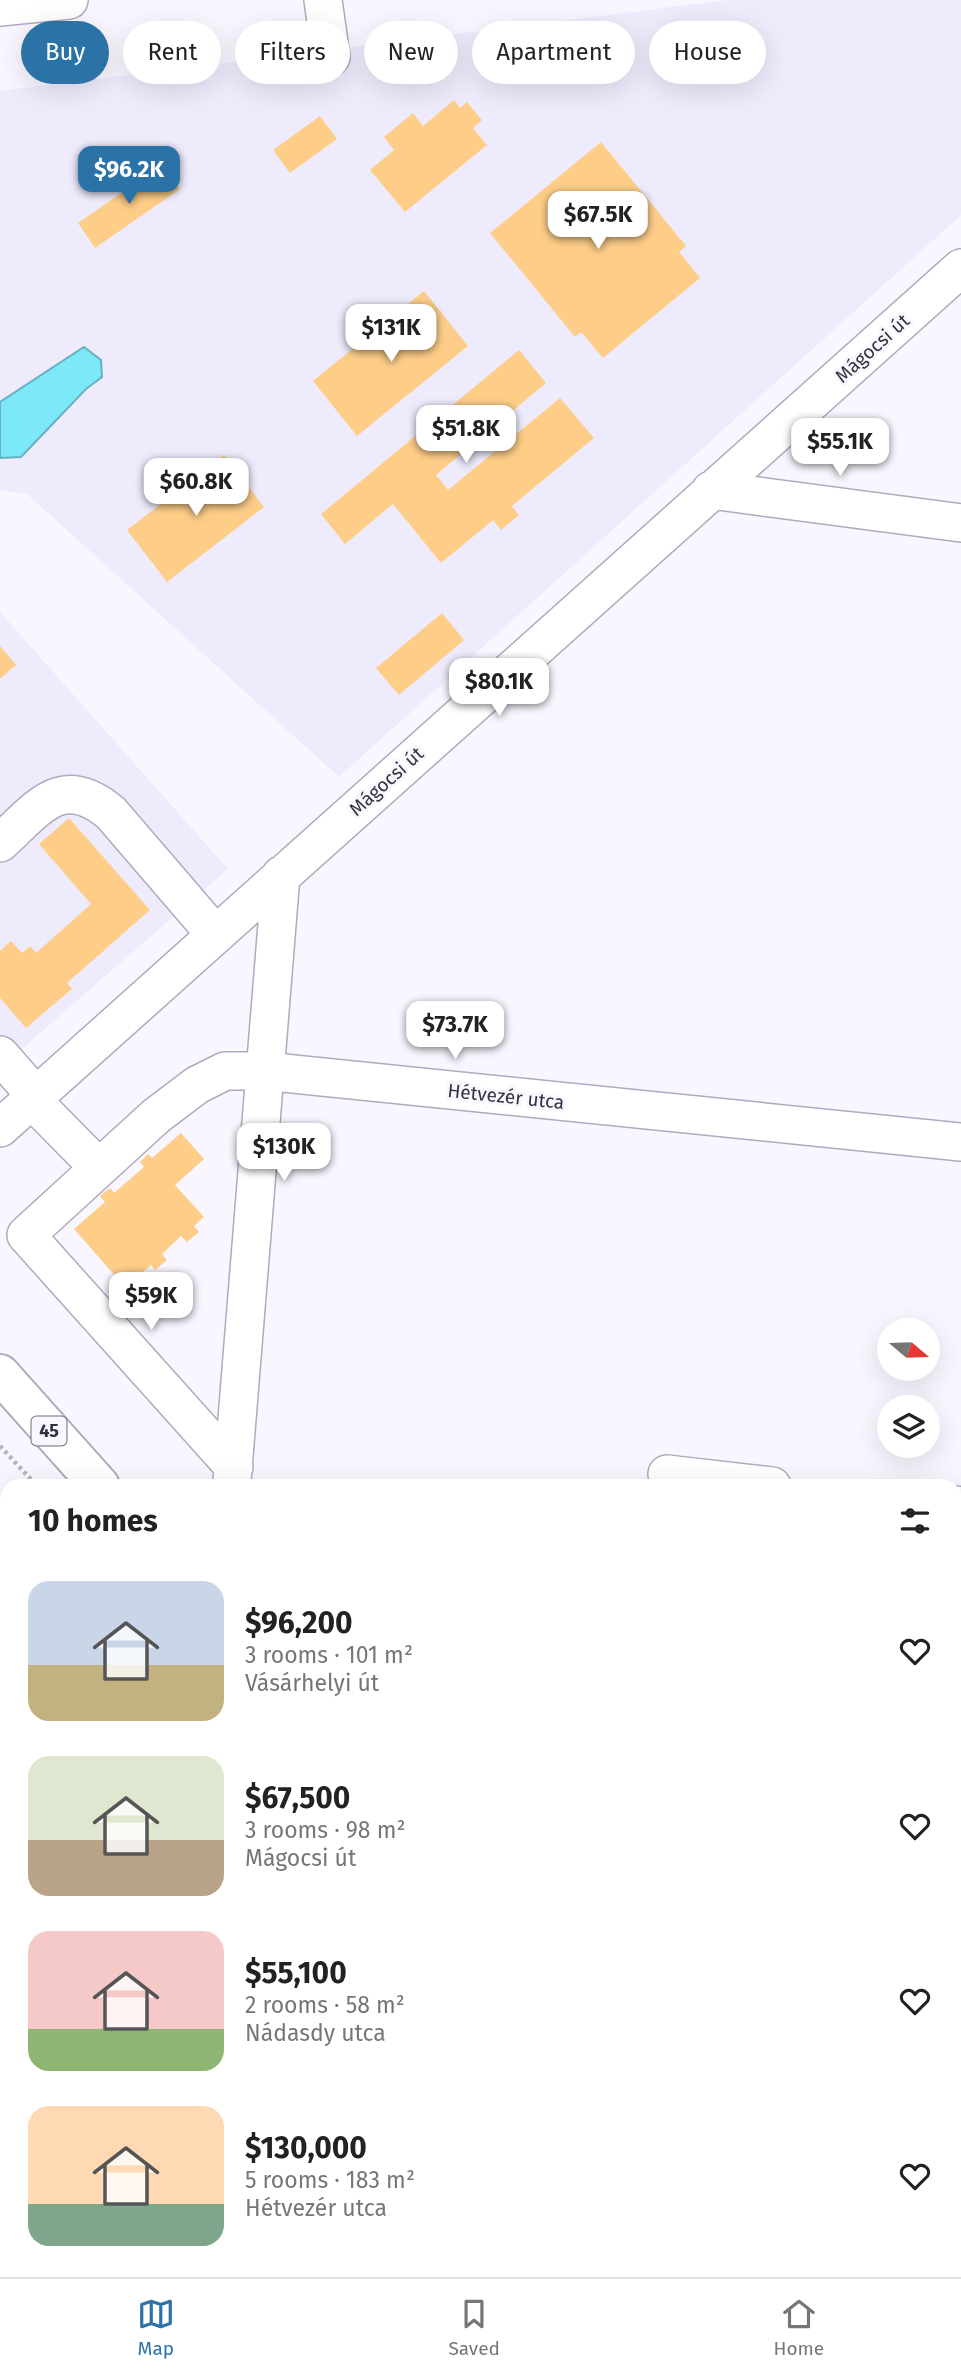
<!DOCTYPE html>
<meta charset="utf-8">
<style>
:root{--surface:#fff;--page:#f2f2f2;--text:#222;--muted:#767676;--line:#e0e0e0;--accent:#2b72a7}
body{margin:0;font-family:"Fira Sans",sans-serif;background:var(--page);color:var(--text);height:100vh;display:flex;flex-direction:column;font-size:26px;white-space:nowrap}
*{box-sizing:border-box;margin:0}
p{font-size:23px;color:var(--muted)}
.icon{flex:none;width:38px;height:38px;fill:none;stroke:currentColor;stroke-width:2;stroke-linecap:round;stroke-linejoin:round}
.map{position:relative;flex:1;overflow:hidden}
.drawer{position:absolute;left:0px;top:1479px;width:962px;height:800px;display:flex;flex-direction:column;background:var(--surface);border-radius:21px 21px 0 0;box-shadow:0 7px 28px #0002}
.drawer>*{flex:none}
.guide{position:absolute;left:21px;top:21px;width:920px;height:63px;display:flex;gap:14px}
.needle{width:46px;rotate:109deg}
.buttons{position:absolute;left:877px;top:1318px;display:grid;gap:14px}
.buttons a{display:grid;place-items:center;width:63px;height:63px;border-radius:50%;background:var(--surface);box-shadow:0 7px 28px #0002;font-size:35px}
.price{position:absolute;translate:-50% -60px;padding:0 16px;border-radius:14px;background:#fff;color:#222;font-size:23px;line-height:46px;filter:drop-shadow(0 2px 4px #0008)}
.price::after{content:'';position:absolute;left:50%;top:42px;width:21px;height:16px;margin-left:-10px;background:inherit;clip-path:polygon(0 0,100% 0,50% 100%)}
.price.active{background:var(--accent);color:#fff}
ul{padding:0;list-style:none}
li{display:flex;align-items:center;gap:21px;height:175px;padding:0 28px}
li span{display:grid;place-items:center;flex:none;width:196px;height:140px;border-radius:21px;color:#555}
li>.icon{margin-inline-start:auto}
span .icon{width:84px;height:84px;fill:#fffc;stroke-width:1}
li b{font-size:30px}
h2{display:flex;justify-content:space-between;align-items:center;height:84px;padding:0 28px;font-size:30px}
.tag{padding:0 24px;border-radius:32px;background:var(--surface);box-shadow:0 7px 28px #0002;font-size:24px;line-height:63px}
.tag.active{background:var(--accent);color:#fff}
.menu{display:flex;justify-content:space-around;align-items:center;height:98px;border-top:2px solid var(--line);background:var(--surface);font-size:19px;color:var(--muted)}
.menu a{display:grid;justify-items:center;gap:4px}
.menu .active{color:var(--accent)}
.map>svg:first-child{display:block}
.industrial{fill:#eeebfd}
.water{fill:#7de9f8;stroke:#67b2bf;stroke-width:2}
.building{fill:#fece89}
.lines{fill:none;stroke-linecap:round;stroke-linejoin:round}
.minor-casing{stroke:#b0a9bf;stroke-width:40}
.major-casing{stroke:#b0a9bf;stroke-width:42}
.path{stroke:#b6b3bc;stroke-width:4.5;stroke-dasharray:3.5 3.5;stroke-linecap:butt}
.minor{stroke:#fff;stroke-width:37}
.major{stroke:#fff;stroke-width:38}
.labels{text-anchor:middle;stroke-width:6;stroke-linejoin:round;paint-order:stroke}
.shield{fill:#f9f6ff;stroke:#706d76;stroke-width:2}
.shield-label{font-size:18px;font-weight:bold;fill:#35323b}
.street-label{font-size:19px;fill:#35323b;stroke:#f9f6ff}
</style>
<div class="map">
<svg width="961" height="2277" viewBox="0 0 961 2277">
<rect width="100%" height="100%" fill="#f9f6ff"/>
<!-- industrial -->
<path class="industrial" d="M728,0H961V215L339,777L27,494L0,490V91Z
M0,612L228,869L0,1068Z"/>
<!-- water -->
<path class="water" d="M84,347L101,360L102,377L86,389L21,457L0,458V402Z"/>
<!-- building -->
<path class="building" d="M454,100L460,108L467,102L482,120L473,128L487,145L405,212L370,170L394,150L384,137L413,113L423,126Z
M320,116L337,139L290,173L273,150Z
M601,142L686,246L679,252L700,278L603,358L581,332L575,337L490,233Z
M163,164L180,189L95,248L78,223Z
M424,291L468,346L357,436L313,381Z
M519,350L546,383L436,475L448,490L560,398L594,438L512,506L519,515L501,530L493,520L441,563L393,504L345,544L321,514Z
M224,455L264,507L167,582L127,530Z
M442,613L464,640L399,695L376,668Z
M0,646L16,665L0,679Z
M69,818L150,910L67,983L72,989L26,1028L0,998V951L11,941L22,953L30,946L36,953L91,904L39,844Z
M181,1133L204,1159L175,1185L204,1217L194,1226L199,1232L187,1242L181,1236L162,1254L167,1260L155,1270L151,1265L125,1287L74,1229L105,1202L100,1196L110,1188L114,1193L144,1167L140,1162L148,1154L152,1158Z"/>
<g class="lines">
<defs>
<path id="minor" d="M323,0L331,57
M0,7L69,0
M711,490L961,523
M0,843C38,809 61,771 111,813L215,934
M0,1055L35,1095
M31,1099L99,1168
M0,1128L961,268
M234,1467L26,1235L156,1116L197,1085L225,1071H264L961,1142
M667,1474L772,1486
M232,1481L281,875
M956,1505L961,1506"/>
<path id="major" d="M0,1374L100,1486
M956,1954L961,1955"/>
</defs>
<!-- minor casing -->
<use href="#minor" class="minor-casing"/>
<!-- major casing -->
<use href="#major" class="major-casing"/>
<!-- path -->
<path class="path" d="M0,1446L37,1486
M956,2019L961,2020
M165,2277L166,2272"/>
<!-- minor -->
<use href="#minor" class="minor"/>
<!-- major -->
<use href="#major" class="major"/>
</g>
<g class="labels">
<!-- shield labels -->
<rect class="shield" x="31.5" y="1416.5" width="35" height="29" rx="5"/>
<g class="shield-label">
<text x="49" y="1437">45</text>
</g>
<!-- street labels -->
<g class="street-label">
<text transform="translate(872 348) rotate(-42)" y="7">Mágocsi út</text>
<text transform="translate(386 781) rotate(-42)" y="7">Mágocsi út</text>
<text transform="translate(506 1096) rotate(6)" y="7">Hétvezér utca</text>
</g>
</g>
</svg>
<div class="buttons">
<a><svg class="needle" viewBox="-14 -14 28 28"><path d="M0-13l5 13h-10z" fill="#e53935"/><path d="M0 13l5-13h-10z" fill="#767676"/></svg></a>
<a><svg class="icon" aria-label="layers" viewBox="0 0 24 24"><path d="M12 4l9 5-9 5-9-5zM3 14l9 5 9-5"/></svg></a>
</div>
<b class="price active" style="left:129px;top:206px">$96.2K</b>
<b class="price" style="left:598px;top:251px">$67.5K</b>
<b class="price" style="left:391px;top:364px">$131K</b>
<b class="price" style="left:466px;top:465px">$51.8K</b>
<b class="price" style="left:840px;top:478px">$55.1K</b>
<b class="price" style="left:196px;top:518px">$60.8K</b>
<b class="price" style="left:499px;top:718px">$80.1K</b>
<b class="price" style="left:455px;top:1061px">$73.7K</b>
<b class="price" style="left:284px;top:1183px">$130K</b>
<b class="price" style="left:151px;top:1332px">$59K</b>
<div class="guide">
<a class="tag active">Buy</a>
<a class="tag">Rent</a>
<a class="tag">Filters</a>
<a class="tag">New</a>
<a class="tag">Apartment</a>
<a class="tag">House</a>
</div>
<section class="drawer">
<h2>10 homes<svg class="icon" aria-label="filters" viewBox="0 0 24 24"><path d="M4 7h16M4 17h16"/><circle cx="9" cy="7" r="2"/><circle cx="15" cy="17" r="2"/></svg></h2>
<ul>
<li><span style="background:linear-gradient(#c9d6e8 60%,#c2b280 0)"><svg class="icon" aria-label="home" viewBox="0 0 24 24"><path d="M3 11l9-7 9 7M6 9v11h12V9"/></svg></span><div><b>$96,200</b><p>3 rooms · 101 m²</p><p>Vásárhelyi út</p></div><svg class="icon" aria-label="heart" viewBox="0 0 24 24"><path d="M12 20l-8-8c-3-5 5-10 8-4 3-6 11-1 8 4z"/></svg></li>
<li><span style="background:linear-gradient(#dfe7d0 60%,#b9a48a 0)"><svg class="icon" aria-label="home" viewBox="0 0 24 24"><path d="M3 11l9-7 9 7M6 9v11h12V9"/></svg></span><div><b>$67,500</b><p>3 rooms · 98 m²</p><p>Mágocsi út</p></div><svg class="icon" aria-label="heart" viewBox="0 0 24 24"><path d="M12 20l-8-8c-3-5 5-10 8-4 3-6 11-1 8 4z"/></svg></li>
<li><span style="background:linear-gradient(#f6c9c9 70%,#8fb573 0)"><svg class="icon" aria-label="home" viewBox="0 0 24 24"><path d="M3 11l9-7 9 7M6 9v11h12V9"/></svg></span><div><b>$55,100</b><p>2 rooms · 58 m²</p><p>Nádasdy utca</p></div><svg class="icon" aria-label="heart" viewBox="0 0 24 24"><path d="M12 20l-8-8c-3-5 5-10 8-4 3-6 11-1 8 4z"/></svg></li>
<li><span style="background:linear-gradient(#ffd9b3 70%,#7fa58c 0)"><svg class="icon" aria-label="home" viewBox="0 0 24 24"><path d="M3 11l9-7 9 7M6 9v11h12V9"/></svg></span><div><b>$130,000</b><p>5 rooms · 183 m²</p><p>Hétvezér utca</p></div><svg class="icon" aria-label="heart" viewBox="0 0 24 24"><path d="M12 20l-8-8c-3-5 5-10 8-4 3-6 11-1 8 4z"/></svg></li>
</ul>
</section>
</div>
<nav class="menu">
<a class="active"><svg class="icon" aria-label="map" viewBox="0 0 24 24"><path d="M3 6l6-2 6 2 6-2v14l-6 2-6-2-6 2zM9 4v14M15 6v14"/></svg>Map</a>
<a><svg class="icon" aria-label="saved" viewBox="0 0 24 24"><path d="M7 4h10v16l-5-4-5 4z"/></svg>Saved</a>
<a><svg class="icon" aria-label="home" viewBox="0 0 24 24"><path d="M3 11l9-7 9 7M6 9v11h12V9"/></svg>Home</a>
</nav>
